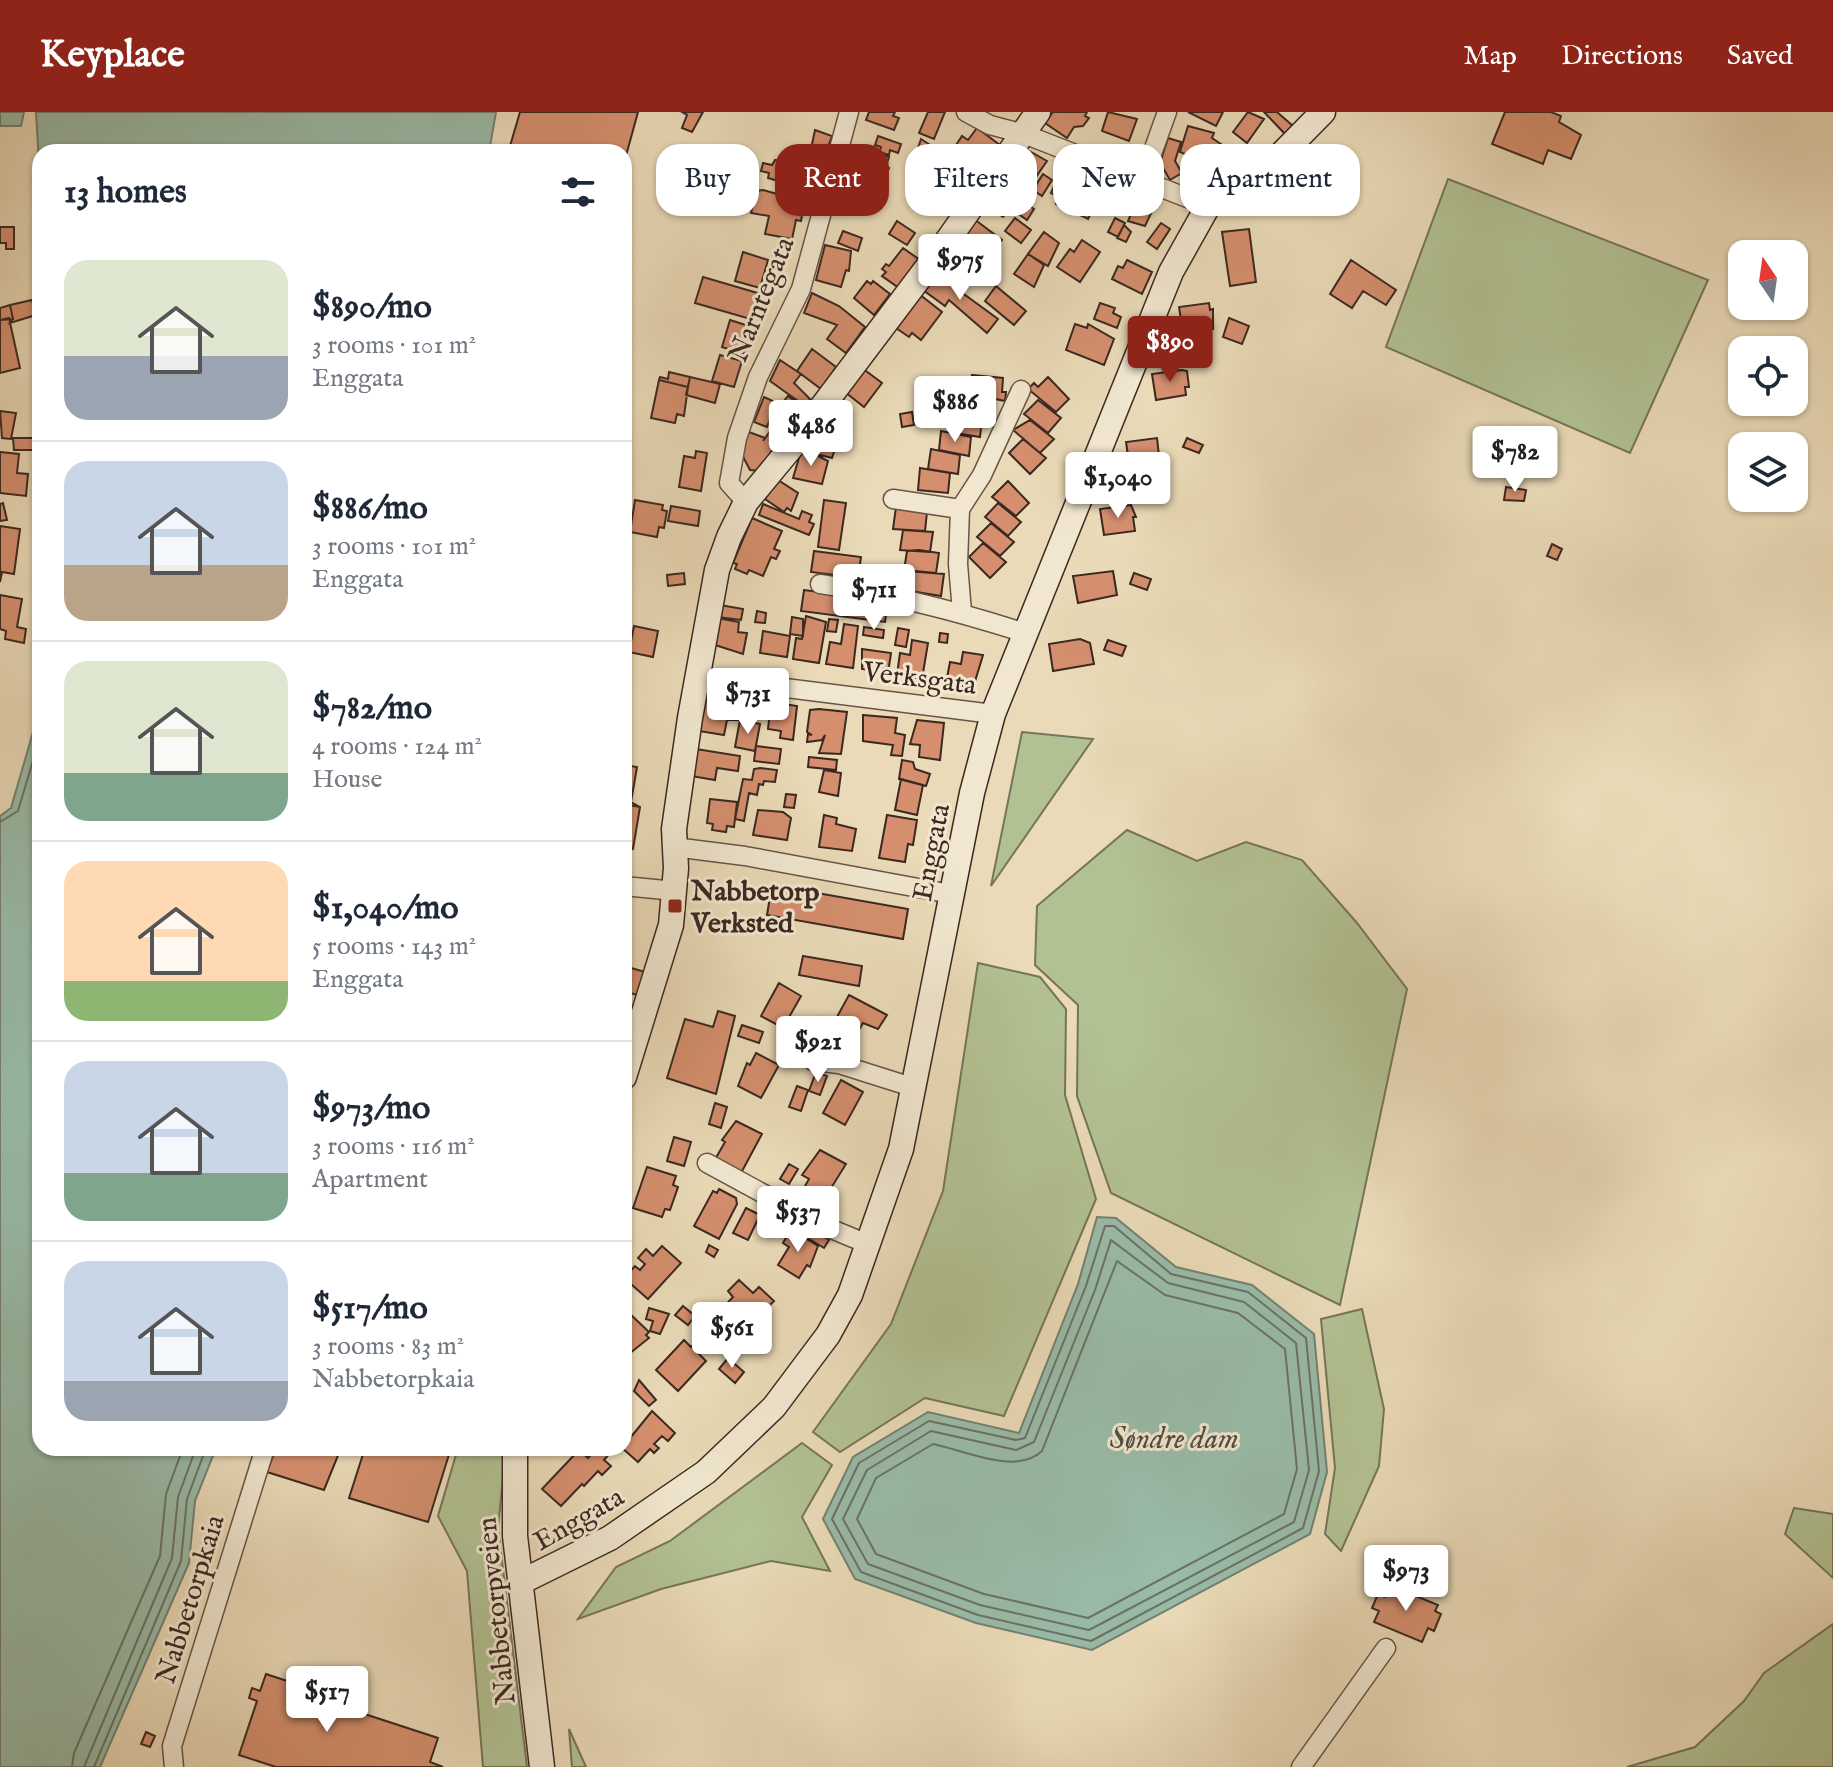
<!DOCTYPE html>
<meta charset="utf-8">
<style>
:root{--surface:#fff;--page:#f2f2f3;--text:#1f2937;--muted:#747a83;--line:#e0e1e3;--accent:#8f2418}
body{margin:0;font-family:"IM FELL English",serif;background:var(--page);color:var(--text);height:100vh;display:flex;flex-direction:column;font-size:30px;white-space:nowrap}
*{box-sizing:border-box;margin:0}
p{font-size:26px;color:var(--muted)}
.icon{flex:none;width:44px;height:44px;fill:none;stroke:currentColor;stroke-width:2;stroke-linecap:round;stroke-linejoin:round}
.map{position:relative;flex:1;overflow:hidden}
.panel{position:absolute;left:32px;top:32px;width:600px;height:1312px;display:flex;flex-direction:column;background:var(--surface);border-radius:24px;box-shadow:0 2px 6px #0004}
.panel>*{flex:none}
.top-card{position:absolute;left:656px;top:32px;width:760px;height:72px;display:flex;gap:16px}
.needle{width:52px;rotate:347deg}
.fabs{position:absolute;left:1728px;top:128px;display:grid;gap:16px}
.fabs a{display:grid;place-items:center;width:80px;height:80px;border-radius:16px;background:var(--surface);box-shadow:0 2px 6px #0004;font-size:40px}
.price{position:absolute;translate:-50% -68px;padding:0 18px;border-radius:8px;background:#fff;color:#222;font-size:26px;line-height:52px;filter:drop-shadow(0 2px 4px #0008)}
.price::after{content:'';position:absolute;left:50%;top:48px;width:24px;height:18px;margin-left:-12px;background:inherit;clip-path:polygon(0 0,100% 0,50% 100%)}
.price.current{background:var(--accent);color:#fff}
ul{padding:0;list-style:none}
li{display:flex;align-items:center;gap:24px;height:200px;padding:0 32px}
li+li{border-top:2px solid var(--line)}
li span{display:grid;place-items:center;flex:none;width:224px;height:160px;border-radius:24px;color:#555}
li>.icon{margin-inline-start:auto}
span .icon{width:96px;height:96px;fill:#fffc;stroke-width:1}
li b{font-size:34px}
h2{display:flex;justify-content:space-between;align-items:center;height:96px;padding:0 32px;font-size:34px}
.tag{padding:0 28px;border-radius:24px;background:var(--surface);box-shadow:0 2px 6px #0004;font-size:28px;line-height:72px}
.tag.current{background:var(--accent);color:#fff}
header{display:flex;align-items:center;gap:48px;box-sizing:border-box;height:112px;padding:0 40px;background:var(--accent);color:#fff}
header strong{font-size:38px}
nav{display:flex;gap:44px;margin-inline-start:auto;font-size:28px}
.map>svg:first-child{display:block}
.green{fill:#b2c192;stroke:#76745a;stroke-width:2}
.water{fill:#99bba8;stroke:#738072;stroke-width:2}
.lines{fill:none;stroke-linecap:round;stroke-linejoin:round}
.shore{stroke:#6a7264;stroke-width:2}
.building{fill:#d58f6e;stroke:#3b2821;stroke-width:2}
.street-casing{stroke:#675446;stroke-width:21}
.secondary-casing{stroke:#3b2821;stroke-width:27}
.street{stroke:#f1e7d0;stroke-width:18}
.secondary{stroke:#f1e7d0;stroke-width:24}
.poi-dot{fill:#8f2418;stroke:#f1e7d0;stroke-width:3}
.labels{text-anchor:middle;stroke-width:6;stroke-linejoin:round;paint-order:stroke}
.street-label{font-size:28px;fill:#3b2821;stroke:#f1e7d0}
.poi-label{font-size:28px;font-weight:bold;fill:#3b2821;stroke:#f1e7d0;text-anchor:start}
.water-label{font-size:30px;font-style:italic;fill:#524d43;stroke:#f1e7d0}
</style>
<header>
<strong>Keyplace</strong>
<nav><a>Map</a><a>Directions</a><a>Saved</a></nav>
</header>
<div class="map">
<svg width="1833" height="1655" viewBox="0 0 1833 1655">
<rect width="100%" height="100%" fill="#eadab7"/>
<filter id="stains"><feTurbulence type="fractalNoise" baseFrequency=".0025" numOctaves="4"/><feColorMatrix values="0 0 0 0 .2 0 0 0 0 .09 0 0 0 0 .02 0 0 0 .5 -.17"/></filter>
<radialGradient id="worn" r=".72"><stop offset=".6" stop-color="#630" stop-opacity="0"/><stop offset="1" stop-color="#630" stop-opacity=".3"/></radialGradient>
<!-- green -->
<path class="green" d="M1448,67L1708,168L1630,341L1386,235Z
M1022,620L1093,627L991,774Z
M1127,718L1197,749L1246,730L1302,748L1357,811L1407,877L1340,1193L1111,1081L1077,984L1078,893L1035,853L1037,794Z
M978,851L1040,865L1066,897L1065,983L1096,1087L1004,1304L925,1286L840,1340L813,1320L891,1212L943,1079Z
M1362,1197L1384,1297L1379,1354L1341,1439L1325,1422L1335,1356L1321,1207Z
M802,1331L832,1353L802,1405L830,1459L771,1449L661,1477L578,1507L616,1455L670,1429Z
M458,1336H506L498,1416L527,1655H483L467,1459L438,1404Z
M1794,1396L1833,1402V1466L1785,1422Z
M1833,1512V1655H1627L1695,1635L1744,1589L1764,1561Z
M569,1617L586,1655H572Z"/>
<!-- water -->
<path class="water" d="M0,0H24L21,14H0Z
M36,0H496L489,40H40V68Z
M40,596V1336H216L195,1389L189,1451L100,1655H0V704L11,696Z
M1097,1105L1116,1106L1176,1155L1252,1173L1314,1222L1327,1360L1310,1422L1092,1538L976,1511L855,1467L823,1407L853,1345L928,1300L1019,1321L1078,1172Z"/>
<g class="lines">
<!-- shore -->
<path class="shore" d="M0,710L18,699L40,625
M1105,1114H1114L1171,1162L1248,1180L1306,1226L1319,1359L1303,1416L1091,1529L978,1503L861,1460L832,1407L859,1351L929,1309L1016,1328L1025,1326L1086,1174Z
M1111,1128L1168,1171L1244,1190L1296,1231L1309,1358L1294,1410L1089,1518L980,1493L868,1452L843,1407L867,1358L931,1319L1016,1338L1034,1330L1095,1178Z
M1117,1149L1165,1183L1238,1201L1285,1237L1297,1357L1284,1402L1088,1506L984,1482L876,1442L857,1407L876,1366L933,1332C964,1338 1016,1364 1042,1339Z
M72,1655L74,1641L160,1444L166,1382L183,1336
M84,1655L172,1446L178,1385L196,1336
M94,1655L181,1449L187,1387L206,1336"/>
</g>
<!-- building -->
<path class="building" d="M520,0H638L624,51V40H531L510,34Z
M703,0L692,20L682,16L687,3L682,0Z
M869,0H895L893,4L899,6L894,18L866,8Z
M928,0H945L934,27L919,21Z
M1053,0H1087L1085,4L1089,6L1083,14L1074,15L1067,26L1045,11Z
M1108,0L1137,7L1129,29L1102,19Z
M1188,0H1223L1216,14Z
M1248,0L1264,7L1247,31L1233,20Z
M1264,0H1277L1293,14L1285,22Z
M1505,0H1551L1561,4L1559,10L1581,23L1571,47L1548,38L1543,52L1492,32Z
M1188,14L1214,21L1212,26L1234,41L1223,62L1211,57L1214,51L1209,53L1180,40Z
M977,16L1000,33L977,65L954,48L961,38L956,33L962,24L968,28Z
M815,18L832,24L825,43L811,37Z
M878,24L901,32L898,41L890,38L889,43L879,40L881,35L875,33Z
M1168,26L1181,30L1175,49L1182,61L1170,68L1160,51Z
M921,27L944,42L938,52L923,43L918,59L922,61L920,67L909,63Z
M860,34L889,45L886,54L857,41Z
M1024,36L1047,49L1031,72L1009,57Z
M852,39L889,56L884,69L870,63L868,67L860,63L862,59L846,52Z
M775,48L784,50L782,55L799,61L795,74L768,66L769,61L761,59L763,51L772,53Z
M946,50L965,62L948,89L929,76L938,63L933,59Z
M1065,50L1088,60L1068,98L1056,92L1059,85L1051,81Z
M850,62L871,70L858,93L841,85Z
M1043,62L1052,68L1042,84L1033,78Z
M1093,64L1116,74L1105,96L1090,92V84L1085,82Z
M1001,69L1020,79L1017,85L1034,97L1027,108L1010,96L1003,105L984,92Z
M800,71L814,73L813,77L821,80L816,100L792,95V81Z
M763,78L788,85L786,94L803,98L801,109L796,108L792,127L765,122L769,104L751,101L756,79Z
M864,79L872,82L866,96L858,93Z
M1133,80L1156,91L1145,114L1128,109L1131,102L1121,97Z
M1081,93L1092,99L1088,107L1076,101Z
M1015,106L1031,118L1021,131L1005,119Z
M1115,106L1125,111L1118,125L1108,120Z
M974,107L1002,128L983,153L955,131Z
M897,109L915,121L907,133L889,122Z
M1161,111L1170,117L1157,137L1147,130Z
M1124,113L1131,120L1126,130L1117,126Z
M0,115H14V137H6V131H0Z
M1249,117L1256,170L1230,174L1222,120Z
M843,119L862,126L858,139L838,131Z
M1044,120L1059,131L1048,154L1028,142Z
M1082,128L1100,140L1080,170L1057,155L1070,137L1074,140Z
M825,133L851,139L849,159L846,158L841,175L816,168Z
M903,136L920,148L899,176L882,164L886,160L882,157L886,152L889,154Z
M743,140L768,148L760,176L735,169Z
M1028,142L1044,153L1034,175L1014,162Z
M1127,148L1152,160L1142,182L1112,167L1118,154L1123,156Z
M1351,148L1396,178L1386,193L1363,179L1352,196L1330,182Z
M935,161L998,207L987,221L949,188L945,194L923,178Z
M703,165L761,182L754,208L695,191Z
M867,169L871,172L873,169L890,182L874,203L854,186Z
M996,174L1026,199L1014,213L985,189Z
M812,181L839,194L865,215L846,241L827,227L837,213L804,201Z
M919,182L942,200L921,228L912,221L909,225L896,216Z
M32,188L36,203L10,211L13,207L10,193Z
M1100,191L1115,196L1113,201L1121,205L1117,216L1094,207Z
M1209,191L1210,198L1213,197V217L1183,221L1179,195Z
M10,193L13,207L0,208V196Z
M9,206L20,256L0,261V208Z
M1229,206L1249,214L1242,232L1223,225Z
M730,208L752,215L744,242L722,235Z
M1075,212L1087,216L1088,212L1114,227L1104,253L1066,238Z
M812,237L836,255L821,277L797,259Z
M720,243L742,249L734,275L712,269Z
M780,248L801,262L794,271L810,287L805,294L770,269Z
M862,256L882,271L864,295L845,280Z
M1182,258L1187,259L1189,275H1185L1186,283L1156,288L1152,262Z
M669,260L690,265L688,275L659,268L660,265L668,267Z
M972,263L1003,266L1002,280H1006L1005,289L970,282Z
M690,265L720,272L715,291L686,283Z
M1048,265L1069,287L1056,300L1028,277L1034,271L1038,275Z
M659,268L688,275L684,304L677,302L675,311L651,306Z
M962,281L992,287L990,307L960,301Z
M788,284L805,297L790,316L773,303Z
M764,285L777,291L767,315L754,310Z
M1038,288L1061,306L1048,321L1024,302Z
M837,296L843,300L832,315L826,311Z
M0,299L16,301L11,327L2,326Z
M912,300L914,313L902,315L900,302Z
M952,300L982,306L980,325L950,320Z
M1030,308L1054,327L1040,341L1013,318Z
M826,312L840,321L832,346L816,342Z
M771,318L782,324L759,359L750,358L741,341L749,320L765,326L763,329Z
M941,319L971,325L969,344L939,338Z
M13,326H34V338H14Z
M1157,326L1160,353L1130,357L1126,330Z
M1187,326L1203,333L1199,341L1183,335Z
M1023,327L1046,346L1030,362L1009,341Z
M802,336L828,349L822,372L793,366Z
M931,337L960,343L958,362L928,357Z
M696,339L707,341L701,379L679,375L684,344L695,346Z
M0,340L19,342L17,361L28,362L26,384L0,381Z
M920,356L950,361L948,381L918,378Z
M778,368L798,381L791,399L787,396L784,400L765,387Z
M1008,369L1029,391L1016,404L992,385Z
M1506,375L1526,378L1524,389L1504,388Z
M635,388L663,393L662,398L667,399L664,416L659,415L657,425L630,420Z
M824,388L846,391L839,438L818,435Z
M3,391L7,408L0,409V392Z
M998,391L1021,410L1008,424L985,405Z
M763,392L799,407L802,399L812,403L809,410L814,412L809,423L759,403Z
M1131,393L1136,405H1133L1135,419L1104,423L1100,397Z
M671,394L700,399L698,414L668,409Z
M896,395L927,400L925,419L893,417Z
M752,406L782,419L774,437L780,439L776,447L771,445L763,464L749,458L747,462L735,457L737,452L733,451Z
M991,411L1014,430L1000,444L977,425Z
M0,414L20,417L14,462L2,460L0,470Z
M903,418L933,420L930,440L900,438Z
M983,431L1006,450L990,466L969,445Z
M1552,432L1562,437L1557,448L1547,444Z
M919,438L939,441L936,461L904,458L907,439Z
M814,439L861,445L858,466L811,460Z
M907,459L944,462L941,484L904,478Z
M1113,459L1117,483L1078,491L1073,464Z
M684,461L685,472L668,474L667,463Z
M1134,461L1151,467L1147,478L1130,472Z
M804,478L888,489L885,510L801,499Z
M0,483L22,487L17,515L26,517L24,531L5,527L6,519L0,517Z
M720,493L743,497L741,508L718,505Z
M757,499L766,501L765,511L755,510Z
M806,504L826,510L819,551L793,547L796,526L802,527Z
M792,505L803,507V524L790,522Z
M717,506L739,510L738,520L747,521L743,542L712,532Z
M829,507L838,508L836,520L827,519Z
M844,512L858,514L853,556L826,552L830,530L841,532Z
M634,514L658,519L653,545L629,540Z
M864,515L884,518L883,526L863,523Z
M898,516L909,518L906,535L895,533Z
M763,519L790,524L787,545L760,541Z
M940,521L948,522L947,531L939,530Z
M1080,527L1090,531L1094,552L1053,559L1049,532Z
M912,528L928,531L922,567L897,563L900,541L910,543Z
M1108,528L1126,534L1122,544L1104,538Z
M862,537L891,541L888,561L862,557Z
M963,540L983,543L973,576L946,571L950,550L961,552Z
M710,583L742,587L739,608H727L724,623L699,619L703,588Z
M771,590L797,594L793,628L780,626L781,619L768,617Z
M819,597L847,600L841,642L819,641L825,623L822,628L807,630L808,622L812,623L807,620L810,598Z
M863,603L897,606L895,621L905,623L902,644L891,643L893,633L863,629Z
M740,608L760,612L755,639L735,635Z
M917,608L944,611L940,648L919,645L920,633L910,632Z
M756,634L781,637L779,652L754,649Z
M696,637L740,644L738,659L717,656L715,668L691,664Z
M809,645L837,648L836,658L808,655Z
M902,648L913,650L915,657L930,662L926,674L899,667Z
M624,653L637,655L631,690L640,695L624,692Z
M760,656L777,658L775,670L764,669L763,673L759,672L757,683L749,681L744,709L735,707L743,667L752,668L754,657Z
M824,658L841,661L838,684L819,680Z
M901,667L923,673L917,703L895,698Z
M786,682L796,683L794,696L784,695Z
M710,687L737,690L734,715L727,714L726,720L712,718L713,712L707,711Z
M624,692L640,695L633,737L624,736Z
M758,698L783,700L791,706L787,728L753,723Z
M824,703L837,706L836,712L856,717L852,739L819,735Z
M887,703L917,708L913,733L908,732L905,750L879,746Z
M772,773L908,797L903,827L767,803Z
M803,844L862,854L859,874L799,863Z
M624,854L645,860L637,883L624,879Z
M779,871L801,884L783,916L761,904Z
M849,883L887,903L878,917L863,911L854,927L832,914Z
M718,899L735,904L716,982L667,966L685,907L713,915Z
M742,913L763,920L759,931L738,924Z
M756,941L779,953L761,986L738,974L747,951L750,953Z
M816,960L827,964L820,983L809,979Z
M841,968L863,980L845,1013L823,1001Z
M797,974L808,978L801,999L789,995Z
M715,991L727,995L721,1016L709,1012Z
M736,1009L762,1022L740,1063L714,1049L725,1030L722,1028Z
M674,1025L691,1030L684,1054L667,1049Z
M820,1038L846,1052L815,1102L795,1092L809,1067L802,1063Z
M789,1052L798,1057L789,1072L780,1067Z
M647,1055L676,1064L673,1073L678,1075L670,1098L665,1097L662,1105L633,1096Z
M719,1077L736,1086L737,1092L719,1127L694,1114L713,1079L717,1081Z
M746,1096L760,1103L748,1128L733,1121Z
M811,1116L829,1128L824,1136L806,1125Z
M791,1117L818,1134L810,1155L807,1153L799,1166L778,1153L789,1135L783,1131Z
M709,1133L718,1138L714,1145L706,1140Z
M662,1134L681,1151L648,1187L624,1166L635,1154L640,1158L645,1152L638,1146L646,1137L653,1144Z
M739,1168L753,1181L759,1175L774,1189L767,1196L762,1191L737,1217L719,1200L733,1185L728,1179Z
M683,1194L695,1204L688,1213L675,1203Z
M649,1196L669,1202L660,1222L650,1219L653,1209L646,1207Z
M629,1201L649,1220L646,1223L649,1226L624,1246V1206Z
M684,1228L691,1235L694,1232L698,1236L696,1239L706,1249L678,1279L656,1258Z
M728,1246L744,1260L735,1271L719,1257Z
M639,1268L656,1288L649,1294L634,1279Z
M652,1299L675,1321L668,1329L662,1324L654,1332L659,1336L654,1341L650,1337L638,1350L622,1336Z
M276,1336L324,1339L341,1336L324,1378L267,1360Z
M365,1336H451L428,1410L349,1386Z
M597,1336L610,1341L604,1348L611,1354L602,1363L598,1359L584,1374L582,1372L561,1394L542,1377L579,1338L588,1346Z
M1389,1473L1438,1493L1435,1499L1441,1502L1434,1519L1428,1516L1422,1530L1374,1510L1379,1499L1372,1496L1378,1482L1385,1485Z
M266,1562L290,1570L288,1577L438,1626L430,1650L443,1655H276L239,1643L257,1589L249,1586L252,1576L260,1579Z
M146,1620L155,1624L150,1635L141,1632Z"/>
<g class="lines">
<defs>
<path id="street" d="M966,0L990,13L1024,22L1208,94
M1143,67L1167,0
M893,387L960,397
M746,390L729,371L737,326L758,265L801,177L849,0
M820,472C891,482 957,499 1025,521
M962,500L958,452L960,397L982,363L1021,278
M698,565L993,602
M674,735L745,744L951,782
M624,774L675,779
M813,949L839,952L915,976
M707,1051L817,1111L870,1133
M174,1655L172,1634L265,1336
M1301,1655L1386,1536"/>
<path id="secondary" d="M624,965L671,813L676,756L674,717L690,606L717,458L729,425L746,390L794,332L945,132L1038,0
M515,1336V1424L542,1655
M521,1470L610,1426L706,1360L774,1295L828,1223L850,1183L901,1037L972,681L993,602L1171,160L1208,94L1261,63L1323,0"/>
</defs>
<!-- street casing -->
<use href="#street" class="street-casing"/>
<!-- secondary casing -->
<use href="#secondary" class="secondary-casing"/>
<!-- street -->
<use href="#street" class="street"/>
<!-- secondary -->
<use href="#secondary" class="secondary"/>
</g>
<!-- markers -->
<rect class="poi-dot" x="667" y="786" width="16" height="16" rx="4"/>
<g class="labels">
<!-- street labels -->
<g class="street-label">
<text transform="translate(760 187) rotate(-68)" y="10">Narntegata</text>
<text transform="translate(920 565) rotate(7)" y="10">Verksgata</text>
<text transform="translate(930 740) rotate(-79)" y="10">Enggata</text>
<text transform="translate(578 1406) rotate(-30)" y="10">Enggata</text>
<text transform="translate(189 1487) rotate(-73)" y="10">Nabbetorpkaia</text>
<text transform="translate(495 1499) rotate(-96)" y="10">Nabbetorpveien</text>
</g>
<!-- poi labels -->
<g class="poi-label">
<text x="691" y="788">Nabbetorp<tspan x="691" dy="32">Verksted</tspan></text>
</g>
<!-- water labels -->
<g class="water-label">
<text x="1174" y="1336">Søndre dam</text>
</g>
</g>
<rect width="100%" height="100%" filter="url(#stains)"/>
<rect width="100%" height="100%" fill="url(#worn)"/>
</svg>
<div class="fabs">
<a><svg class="needle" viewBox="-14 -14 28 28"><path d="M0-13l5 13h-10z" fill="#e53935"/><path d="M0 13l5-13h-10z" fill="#747a83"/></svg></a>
<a><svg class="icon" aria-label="locate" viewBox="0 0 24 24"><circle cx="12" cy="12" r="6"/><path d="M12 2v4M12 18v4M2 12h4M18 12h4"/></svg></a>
<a><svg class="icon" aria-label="layers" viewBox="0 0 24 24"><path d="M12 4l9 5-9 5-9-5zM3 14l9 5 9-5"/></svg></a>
</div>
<b class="price" style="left:960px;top:190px">$975</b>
<b class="price current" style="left:1170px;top:272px">$890</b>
<b class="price" style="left:955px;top:332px">$886</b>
<b class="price" style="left:811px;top:356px">$486</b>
<b class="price" style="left:1515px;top:382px">$782</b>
<b class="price" style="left:1118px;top:408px">$1,040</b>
<b class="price" style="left:874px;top:520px">$711</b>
<b class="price" style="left:748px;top:624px">$731</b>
<b class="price" style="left:818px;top:972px">$921</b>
<b class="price" style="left:798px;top:1142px">$537</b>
<b class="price" style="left:732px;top:1258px">$561</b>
<b class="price" style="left:1406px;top:1501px">$973</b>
<b class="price" style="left:327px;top:1622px">$517</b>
<div class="top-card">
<a class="tag">Buy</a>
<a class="tag current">Rent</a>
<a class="tag">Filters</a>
<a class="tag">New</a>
<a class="tag">Apartment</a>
</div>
<section class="panel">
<h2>13 homes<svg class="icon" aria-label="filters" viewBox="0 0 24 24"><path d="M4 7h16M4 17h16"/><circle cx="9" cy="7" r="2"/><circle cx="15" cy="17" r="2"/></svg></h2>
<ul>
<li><span style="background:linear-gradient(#dfe7d0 60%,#9aa5b1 0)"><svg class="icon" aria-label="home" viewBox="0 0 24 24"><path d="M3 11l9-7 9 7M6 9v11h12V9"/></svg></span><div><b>$890/mo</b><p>3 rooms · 101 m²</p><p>Enggata</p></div></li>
<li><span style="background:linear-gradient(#c9d6e8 65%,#b9a48a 0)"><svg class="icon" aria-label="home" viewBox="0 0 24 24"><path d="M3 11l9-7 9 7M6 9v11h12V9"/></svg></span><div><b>$886/mo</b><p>3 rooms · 101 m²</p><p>Enggata</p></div></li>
<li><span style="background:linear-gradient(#dfe7d0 70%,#7fa58c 0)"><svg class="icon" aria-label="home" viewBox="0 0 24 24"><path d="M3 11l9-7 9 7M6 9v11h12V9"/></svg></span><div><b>$782/mo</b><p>4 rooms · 124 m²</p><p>House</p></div></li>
<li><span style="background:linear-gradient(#ffd9b3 75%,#8fb573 0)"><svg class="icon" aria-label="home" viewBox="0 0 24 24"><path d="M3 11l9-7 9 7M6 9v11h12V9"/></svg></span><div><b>$1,040/mo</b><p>5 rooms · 143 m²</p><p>Enggata</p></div></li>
<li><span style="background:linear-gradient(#c9d6e8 70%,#7fa58c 0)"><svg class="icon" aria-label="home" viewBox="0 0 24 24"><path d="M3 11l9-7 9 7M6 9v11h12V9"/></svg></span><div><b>$973/mo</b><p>3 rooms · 116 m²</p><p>Apartment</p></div></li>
<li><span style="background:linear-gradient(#c9d6e8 75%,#9aa5b1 0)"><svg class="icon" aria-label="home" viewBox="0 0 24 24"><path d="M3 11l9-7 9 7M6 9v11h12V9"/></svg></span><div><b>$517/mo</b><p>3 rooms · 83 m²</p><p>Nabbetorpkaia</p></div></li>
</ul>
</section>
</div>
